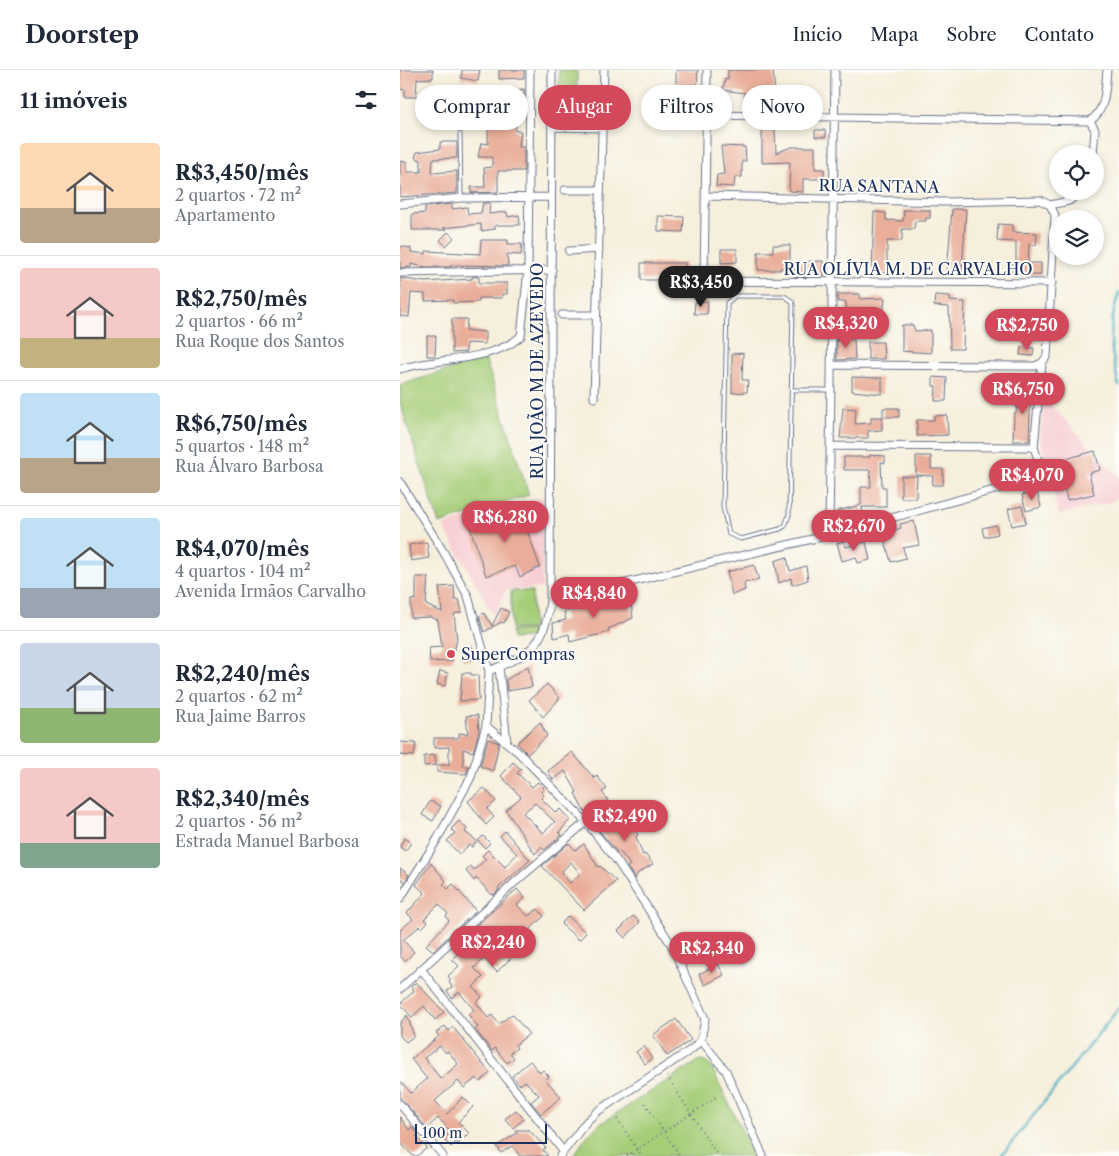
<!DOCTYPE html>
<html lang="pt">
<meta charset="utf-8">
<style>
:root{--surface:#fff;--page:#f2f2f3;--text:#1f2937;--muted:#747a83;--line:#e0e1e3;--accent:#d1495b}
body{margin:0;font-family:"Libre Caslon Text",serif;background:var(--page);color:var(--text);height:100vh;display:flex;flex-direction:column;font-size:19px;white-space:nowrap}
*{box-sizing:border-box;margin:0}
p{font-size:16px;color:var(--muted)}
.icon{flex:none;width:28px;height:28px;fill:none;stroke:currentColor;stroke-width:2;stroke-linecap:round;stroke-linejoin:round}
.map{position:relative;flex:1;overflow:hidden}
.details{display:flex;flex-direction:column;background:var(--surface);width:400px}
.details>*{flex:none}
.guide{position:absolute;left:15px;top:15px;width:475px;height:45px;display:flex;gap:10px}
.buttons{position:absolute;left:649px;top:75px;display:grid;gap:10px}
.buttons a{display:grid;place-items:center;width:55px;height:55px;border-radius:50%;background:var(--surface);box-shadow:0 2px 8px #0003;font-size:25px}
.scale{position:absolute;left:15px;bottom:12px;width:132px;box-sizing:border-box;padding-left:5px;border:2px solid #1b2f5e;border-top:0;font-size:14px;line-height:18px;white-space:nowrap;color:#1b2f5e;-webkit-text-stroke:4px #fdfcf7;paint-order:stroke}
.price{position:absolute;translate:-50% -42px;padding:0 11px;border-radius:18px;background:var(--accent);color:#fff;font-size:16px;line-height:32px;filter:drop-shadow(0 1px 2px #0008)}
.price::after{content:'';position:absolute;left:50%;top:30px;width:15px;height:11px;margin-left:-8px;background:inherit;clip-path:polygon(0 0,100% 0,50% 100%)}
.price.active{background:#222;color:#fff}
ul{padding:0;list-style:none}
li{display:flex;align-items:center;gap:15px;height:125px;padding:0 20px}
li+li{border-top:1px solid var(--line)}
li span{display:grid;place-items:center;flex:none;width:140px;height:100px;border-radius:5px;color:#555}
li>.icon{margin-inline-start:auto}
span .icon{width:60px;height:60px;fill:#fffc;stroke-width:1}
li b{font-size:21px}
h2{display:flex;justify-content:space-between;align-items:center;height:60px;padding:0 20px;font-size:21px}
.pill{padding:0 18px;border-radius:22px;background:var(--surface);box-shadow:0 2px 8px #0003;font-size:18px;line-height:45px}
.pill.active{background:var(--accent);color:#fff}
header{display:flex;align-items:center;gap:30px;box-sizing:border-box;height:70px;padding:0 25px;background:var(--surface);border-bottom:1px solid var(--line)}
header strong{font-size:24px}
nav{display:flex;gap:28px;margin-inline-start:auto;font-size:18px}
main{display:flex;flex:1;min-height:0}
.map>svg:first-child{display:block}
.built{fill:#f7cfd4}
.green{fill:#a6cd78;stroke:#607e6b}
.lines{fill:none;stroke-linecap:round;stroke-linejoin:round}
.stream{stroke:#42adc1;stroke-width:2.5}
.building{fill:#e9ad99;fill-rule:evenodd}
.lane-casing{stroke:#68728a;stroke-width:5}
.street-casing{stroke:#68728a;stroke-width:9}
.path{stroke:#68728a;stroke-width:2;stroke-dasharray:1 4;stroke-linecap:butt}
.lane{stroke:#fff;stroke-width:3}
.street{stroke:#fff;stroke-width:7}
.poi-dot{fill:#d1495b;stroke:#fdfcf7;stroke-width:2}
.labels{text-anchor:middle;stroke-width:4;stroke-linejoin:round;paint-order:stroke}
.street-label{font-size:16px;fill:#1b2f5e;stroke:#fdfcf7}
.poi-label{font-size:16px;fill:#1b2f5e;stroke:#fdfcf7;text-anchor:start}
</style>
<header>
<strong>Doorstep</strong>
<nav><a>Início</a><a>Mapa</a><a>Sobre</a><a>Contato</a></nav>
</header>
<main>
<section class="details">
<h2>11 imóveis<svg class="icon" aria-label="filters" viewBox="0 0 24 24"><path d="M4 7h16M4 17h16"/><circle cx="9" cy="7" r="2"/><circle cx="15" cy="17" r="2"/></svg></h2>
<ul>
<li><span style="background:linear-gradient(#ffd9b3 65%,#b9a48a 0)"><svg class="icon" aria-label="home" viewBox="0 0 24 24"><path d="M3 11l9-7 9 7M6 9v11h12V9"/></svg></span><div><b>R$3,450/mês</b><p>2 quartos · 72 m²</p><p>Apartamento</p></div></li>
<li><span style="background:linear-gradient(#f6c9c9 70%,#c2b280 0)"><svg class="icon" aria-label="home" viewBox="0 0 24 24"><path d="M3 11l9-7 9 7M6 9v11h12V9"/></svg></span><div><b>R$2,750/mês</b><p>2 quartos · 66 m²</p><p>Rua Roque dos Santos</p></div></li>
<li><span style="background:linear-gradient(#bfe0f5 65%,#b9a48a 0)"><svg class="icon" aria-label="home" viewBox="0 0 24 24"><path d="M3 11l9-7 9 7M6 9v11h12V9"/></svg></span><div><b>R$6,750/mês</b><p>5 quartos · 148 m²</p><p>Rua Álvaro Barbosa</p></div></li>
<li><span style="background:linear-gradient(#bfe0f5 70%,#9aa5b1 0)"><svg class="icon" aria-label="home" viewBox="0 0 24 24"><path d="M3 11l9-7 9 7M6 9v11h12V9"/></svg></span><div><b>R$4,070/mês</b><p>4 quartos · 104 m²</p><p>Avenida Irmãos Carvalho</p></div></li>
<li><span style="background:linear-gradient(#c9d6e8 65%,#8fb573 0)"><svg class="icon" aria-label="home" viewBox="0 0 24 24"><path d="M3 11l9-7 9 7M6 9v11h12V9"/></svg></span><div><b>R$2,240/mês</b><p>2 quartos · 62 m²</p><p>Rua Jaime Barros</p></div></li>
<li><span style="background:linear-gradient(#f6c9c9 75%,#7fa58c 0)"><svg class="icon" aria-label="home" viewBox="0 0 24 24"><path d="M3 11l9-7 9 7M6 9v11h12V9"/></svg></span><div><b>R$2,340/mês</b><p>2 quartos · 56 m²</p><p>Estrada Manuel Barbosa</p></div></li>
</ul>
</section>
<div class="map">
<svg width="719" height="1086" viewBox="0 0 719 1086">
<rect width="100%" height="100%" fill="#fdfcf7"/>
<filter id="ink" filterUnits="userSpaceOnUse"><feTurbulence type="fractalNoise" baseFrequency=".02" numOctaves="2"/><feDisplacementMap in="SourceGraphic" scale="10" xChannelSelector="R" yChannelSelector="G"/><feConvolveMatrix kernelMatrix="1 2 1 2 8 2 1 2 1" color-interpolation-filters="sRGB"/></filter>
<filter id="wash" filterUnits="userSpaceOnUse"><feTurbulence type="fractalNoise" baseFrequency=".0096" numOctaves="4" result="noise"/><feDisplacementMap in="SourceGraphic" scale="20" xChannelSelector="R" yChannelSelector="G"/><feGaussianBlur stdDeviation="1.12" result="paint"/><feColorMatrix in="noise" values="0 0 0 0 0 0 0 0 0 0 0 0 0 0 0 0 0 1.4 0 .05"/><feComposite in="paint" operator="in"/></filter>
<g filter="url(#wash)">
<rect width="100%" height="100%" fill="#f6efdc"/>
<!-- built -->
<path class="built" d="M644,328L719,407V425L714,431L659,445L640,369Z
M144,427L142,518L106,520L94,546L43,456L94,439Z"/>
<!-- green -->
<path class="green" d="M159,0H177V31H159Z
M85,288L129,425L39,454L0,333V315Z
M111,521H132L133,559H111Z
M133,560L134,568L112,569L111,561Z
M300,990L307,992L311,996L354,1086H173L187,1066L198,1055Z"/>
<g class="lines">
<!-- stream -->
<path class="stream" d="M719,222C707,261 710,278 719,316
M601,1086L719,938"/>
</g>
<g id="blocks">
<!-- building -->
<path class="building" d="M0,0H33V8L17,9L16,27H5V20L0,19Z
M62,0H80L78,11L61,8Z
M99,0H124V8L99,9Z
M276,0H298L297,20L276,19Z
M328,0H373L375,24L390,23V29L400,28L401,41L374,40L375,35H354V40H345V23L323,20L325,9L328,10Z
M124,19V47H117L115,61H121L119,77H124V101H98V122L71,123V117H85L84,98L92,97V87H78L81,73L88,74V48L93,49L90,24Z
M256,21L268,22L267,36L288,37L287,55L251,54V36H256Z
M362,60H375L376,83L391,77H415V99H424V109H403V122L389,121L390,92L362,93Z
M415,60H425L426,67H415Z
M40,72H57V88L33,89L32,103L57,101V123L0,127V91L7,92V102H21V90L15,88L17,82L40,79Z
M321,76L345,77L346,91H342V107H335L334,117L316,116L317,105L324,104Z
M83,133H90L89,144L107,142L108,147L119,145L120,155H95V159L81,161V154L43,158L46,160H12V144L25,143V137L52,134V139L67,137L68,144L81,143Z
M552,139H566L562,202H547Z
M504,140H530V148H526V151H515L514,159H502V171H487V203H472L474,142L486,143V150L503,151Z
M258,146L284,147L283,162L258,161Z
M598,154L612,155V162L637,163L636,175L629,174L628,193H641V205H613V193H616V172L597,171Z
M48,162L54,168L46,176L40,170Z
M81,170H108V174H122L121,185L107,184L108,196L51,195V197H25L11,194V197L0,198V176L11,178V182L26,184V181L80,184Z
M373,175H390V197L380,198V200H358V182H373Z
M321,179H337V192L321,193Z
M423,191L424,206H394L395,192Z
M241,193H285V210H241Z
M72,207H79V213H107V224H102V228H79V232L53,233V230L25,231V224L11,223L9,247L0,246V208L24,212L72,209Z
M438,224H460V229L485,228L483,249H473V246H447L446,232H438Z
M535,225L550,226V231L565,232L563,279H550L549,237L534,236Z
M308,231L307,244H294L295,232Z
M52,249H67L66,260L85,262V274L66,273V282L52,283Z
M502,255H513L515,261L531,260V283L502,281Z
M27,266H36L35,286H27Z
M437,269H454L455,289L437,290Z
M468,272H483L484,289H468Z
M621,277L634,278L633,286L620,285Z
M343,283L342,310H348L347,322L332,323V284Z
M452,307L482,308V324L452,321Z
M533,307L547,308L546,331H535L536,316H533Z
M619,315L631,316L629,371H613L614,343H616Z
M443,338L456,339L455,354L471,353V347H482V360L468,361V368H440Z
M483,338H499V347H483Z
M547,345L548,365L517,366V350H534V346Z
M695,381L700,400L689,403L694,424L667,430L662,410H659L658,405L654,406V392Z
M470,385L485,386V393L481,392L482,417H486V437H462L463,443L438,450L437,441L461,435V417H471L470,400H444V387H470Z
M516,386H531V399H543V415H532L533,406L516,405Z
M501,406H517L516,428H501Z
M637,421L641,437L626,441L622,425Z
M622,436L626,453L612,456L608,439Z
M119,437L140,497L120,507L115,496L86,506L69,454Z
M514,451L519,475L503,478L506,488L491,492L483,464L501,458L500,454Z
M596,455L598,464L584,467L582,458Z
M444,471L446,477L466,472L470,490L458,493L456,487L442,491L437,473Z
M27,472L29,488L11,491L9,475Z
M387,487L390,501L406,496L408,510L392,515L391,508L379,513L375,491Z
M354,495L359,510L344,513L345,520L332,525L327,502Z
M16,507H28L26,535L42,542L39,517L54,516L55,530L59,529L62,542L54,544L57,569L52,591L30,592L29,578L42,577L38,550L30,547L11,548V530L16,529Z
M230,525L233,548L208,559L209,562L170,572L169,564L154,568L153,553L166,550L164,542Z
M101,538L109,542L104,553L101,552L84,562L79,546L84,543L92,556Z
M72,575L73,589L63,590L64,576Z
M128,596L132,617L107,621L106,610Z
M40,601L48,603L45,616L37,614Z
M62,603H71V605H78L79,630L60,631Z
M147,614L160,628L143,647L129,630Z
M78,645L79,661L73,682L63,679V696H69L66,704L37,702V695H49V677L34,678V668H59V663L68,664L66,646Z
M140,652L147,666L128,684L117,673Z
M88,669L99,673L93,701L80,696Z
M0,672L16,673L14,686L0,685Z
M172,682L194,708L197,706L207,719L202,722L208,730L189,745L182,738L175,723L177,722L165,701L153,710L148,701Z
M35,685L36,695L24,696V686Z
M113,692L121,699L117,703L132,717L138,712L144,718L141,722L144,725L141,728L156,743L160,739L170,750L159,762L162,765L144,780L141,777L135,784L106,740L121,727L101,706ZM135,733L155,752L143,763L123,743Z
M84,718L96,731L87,739L94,747L86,755L68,731Z
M30,731L41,736L33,751L22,745Z
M220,737L238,765L236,767L243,785L245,784L253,794L238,803L235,809L227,797L230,795L226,789L219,781L217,782L198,759Z
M59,751L67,759L65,762L77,771L72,777L69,775L59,784L47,771L55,763L51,759Z
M105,761L130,790L98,818L99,820L94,825L91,824L76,808L74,811L66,801L71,796L74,800L86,789L82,786L88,780L105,797L117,784L100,766Z
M83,766L90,773L85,778L78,771Z
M4,768L11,773L5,781L0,777Z
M169,773L175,780L184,774L198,797L200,796L216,811L184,840L142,796ZM171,792L180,804L170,813L161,802Z
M31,793L46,811L43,814L48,819L53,814L76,841L33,881L26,875L49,851L46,846L48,844L39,834L24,849L28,852L22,858L20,856L3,870L14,882L5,891L0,886V860L13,849L7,843L25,823L16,815Z
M0,798L9,805L5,812L0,808Z
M117,819L125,828L117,835L128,846L138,839L144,846L120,869L125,874L97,902L84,889L74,898L83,907L73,917L82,927L76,932L88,948L92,945L99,954L112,944L129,964L115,975L117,978L110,983L114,988L107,993L95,978L92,981L75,959L78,957L68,944L74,940L59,922L52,928L47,921L52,917L49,912L51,910L48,906L59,896L52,889L64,877L59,871Z
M168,846L186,863L179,870L161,854Z
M233,846L240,852L225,868L218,861Z
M318,894L324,905L305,915L299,904Z
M16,912L44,942L35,950L24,936L12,947L0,934L14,921L11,917Z
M7,945L14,966L6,972L0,966V953Z
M276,949L291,970L267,986L253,965Z
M45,956L49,961L53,957L90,1003L80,1012L76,1008L64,1018L58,1011L35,1031L47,1044L63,1027L73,1037L58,1052L69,1063L58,1074L56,1072L51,1077L43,1069L51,1061L38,1048L27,1058L0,1028V1011L11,1023L27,1009L11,989L39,966L36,963ZM40,976L46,983L48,981L58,994L41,1009L24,988Z
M244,976L252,989L245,994L236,982Z
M130,991L140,1003L143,1000L149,1006L146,1010L161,1027L141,1044L131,1032L139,1025L125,1011L120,1015L112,1006Z
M116,1040L124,1049L113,1058L105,1049Z
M0,1047L9,1060L12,1057L18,1064L16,1066L27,1078L17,1086H13L0,1072Z
M115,1060H129L146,1078L143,1080L148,1086H120L112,1076L101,1083L97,1076L117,1063Z"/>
</g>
</g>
<g filter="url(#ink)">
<use href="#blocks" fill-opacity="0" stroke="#68728a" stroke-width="1"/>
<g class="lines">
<defs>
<path id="lane" d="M60,64L61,128
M335,226H384L392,231L393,235L389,445L385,456L380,459L341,469L329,464L323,437L327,233Z
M392,320H431"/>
<path id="street" d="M307,0L304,211L652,213
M307,45L690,51
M152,57L202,58
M693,84L695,60L690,51C707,39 705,19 707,0
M165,120H200
M306,126L545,132L640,130L650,135
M0,134L61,128L151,127
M650,135L669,131L683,121
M169,181L199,179
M0,203L152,200
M162,245H196
M432,295L635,296L642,293
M0,299C37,287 91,293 121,266L128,200L130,0
M194,328L204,0
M430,376L634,377
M0,412L43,481L68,526L89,601L86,656L119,683L186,752L217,791L271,874L305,949L301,970L292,979L198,1041L187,1051L160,1086
M429,465L435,0
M150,531L429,465L638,408L641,399L634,377L642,293L647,286L655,145L650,135
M99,597L107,673
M89,601C129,584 145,577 150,531L152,0
M0,829L38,768L71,707L86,656
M21,899L163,1081
M0,919L114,813L186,752
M301,970L326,1001L363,1086
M0,1034L43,1086"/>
</defs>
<!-- lane casing -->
<use href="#lane" class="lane-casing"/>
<!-- street casing -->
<use href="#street" class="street-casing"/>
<!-- path -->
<path class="path" d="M267,1006L318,1086
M245,1033L280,1086
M217,1049L242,1086
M227,1086L318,1026"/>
<!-- lane -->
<use href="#lane" class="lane"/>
<!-- street -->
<use href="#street" class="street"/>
</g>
</g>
<!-- markers -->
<circle class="poi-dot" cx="51" cy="584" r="5"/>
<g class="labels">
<!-- street labels -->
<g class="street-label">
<text transform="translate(479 116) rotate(1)" y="6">RUA SANTANA</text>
<text x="508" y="205">RUA OLÍVIA M. DE CARVALHO</text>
<text transform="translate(137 301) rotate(-90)" y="6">RUA JOÃO M DE AZEVEDO</text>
</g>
<!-- poi labels -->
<g class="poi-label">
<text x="61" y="590">SuperCompras</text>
</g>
</g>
</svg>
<div class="buttons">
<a><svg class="icon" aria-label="locate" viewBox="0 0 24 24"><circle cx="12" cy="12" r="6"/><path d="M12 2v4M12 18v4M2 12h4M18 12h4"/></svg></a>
<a><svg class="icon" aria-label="layers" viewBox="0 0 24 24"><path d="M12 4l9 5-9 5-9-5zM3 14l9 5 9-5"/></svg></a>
</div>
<div class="scale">100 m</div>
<b class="price active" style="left:301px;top:238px">R$3,450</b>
<b class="price" style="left:446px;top:279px">R$4,320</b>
<b class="price" style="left:627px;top:281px">R$2,750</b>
<b class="price" style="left:623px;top:345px">R$6,750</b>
<b class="price" style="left:632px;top:431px">R$4,070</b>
<b class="price" style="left:105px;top:473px">R$6,280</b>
<b class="price" style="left:454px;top:482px">R$2,670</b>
<b class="price" style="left:194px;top:549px">R$4,840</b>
<b class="price" style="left:225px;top:772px">R$2,490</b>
<b class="price" style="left:93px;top:898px">R$2,240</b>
<b class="price" style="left:312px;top:904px">R$2,340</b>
<div class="guide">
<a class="pill">Comprar</a>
<a class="pill active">Alugar</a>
<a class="pill">Filtros</a>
<a class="pill">Novo</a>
</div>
</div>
</main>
